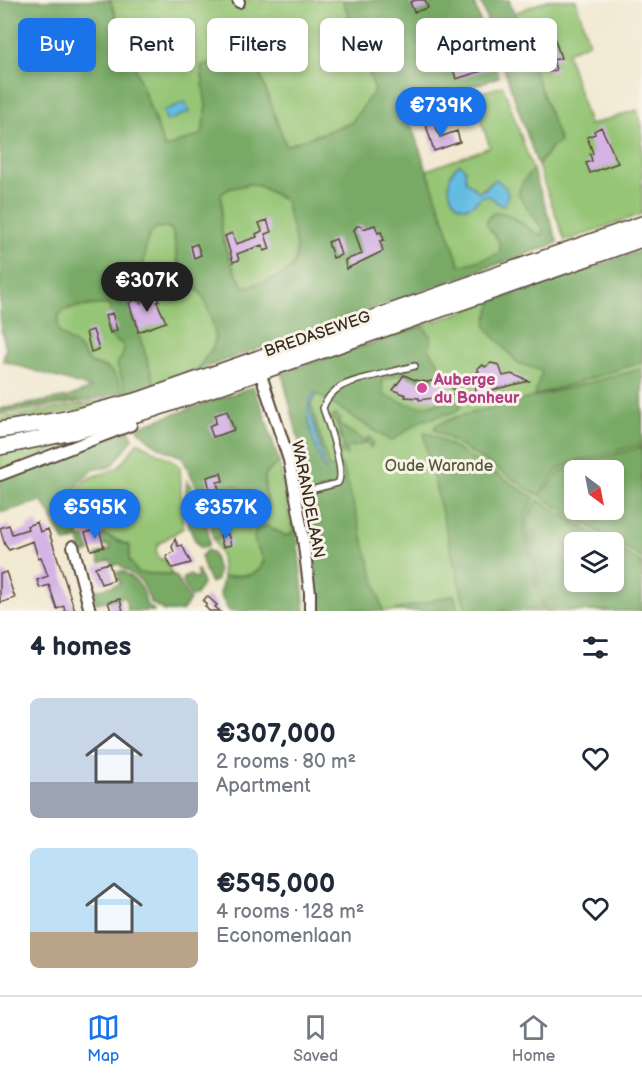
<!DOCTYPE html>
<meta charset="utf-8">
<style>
:root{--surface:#fff;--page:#f6f6f7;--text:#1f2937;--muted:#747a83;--line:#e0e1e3;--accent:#1a73e8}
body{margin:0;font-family:"Balsamiq Sans",sans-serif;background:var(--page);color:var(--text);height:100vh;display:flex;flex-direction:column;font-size:22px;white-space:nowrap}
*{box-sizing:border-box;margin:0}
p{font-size:20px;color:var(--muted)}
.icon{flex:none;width:33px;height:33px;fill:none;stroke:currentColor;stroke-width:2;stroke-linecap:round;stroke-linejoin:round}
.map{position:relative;height:611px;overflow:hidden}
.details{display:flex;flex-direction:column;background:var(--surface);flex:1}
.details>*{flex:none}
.hud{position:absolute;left:18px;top:18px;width:606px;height:54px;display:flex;gap:12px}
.needle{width:39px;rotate:148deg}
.fabs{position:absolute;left:564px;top:460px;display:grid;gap:12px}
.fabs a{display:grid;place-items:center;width:60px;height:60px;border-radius:9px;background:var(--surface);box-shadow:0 3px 9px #0003;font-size:30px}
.price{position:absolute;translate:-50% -51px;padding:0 14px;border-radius:21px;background:var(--accent);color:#fff;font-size:20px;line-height:39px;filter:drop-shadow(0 2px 3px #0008)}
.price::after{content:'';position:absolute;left:50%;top:36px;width:18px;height:14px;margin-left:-9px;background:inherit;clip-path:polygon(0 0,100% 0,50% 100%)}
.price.active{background:#222;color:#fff}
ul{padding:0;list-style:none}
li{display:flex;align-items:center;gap:18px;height:150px;padding:0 30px}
li span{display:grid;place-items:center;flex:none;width:168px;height:120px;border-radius:9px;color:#555}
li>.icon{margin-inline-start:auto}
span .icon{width:72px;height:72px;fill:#fffc;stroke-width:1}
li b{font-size:26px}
h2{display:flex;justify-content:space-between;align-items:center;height:72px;padding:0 30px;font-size:26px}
.pill{padding:0 21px;border-radius:9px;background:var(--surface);box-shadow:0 3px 9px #0003;font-size:21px;line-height:54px}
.pill.active{background:var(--accent);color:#fff}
.tabs{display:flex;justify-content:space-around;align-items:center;height:84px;border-top:2px solid var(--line);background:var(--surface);font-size:16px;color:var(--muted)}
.tabs a{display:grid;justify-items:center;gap:3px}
.tabs .active{color:var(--accent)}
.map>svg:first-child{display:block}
.green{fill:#95c575;stroke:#68784a;stroke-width:1.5;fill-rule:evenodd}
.forest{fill:#78aa66;stroke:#5a6a42;stroke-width:1.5;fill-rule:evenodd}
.water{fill:#65bce2;stroke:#507380;stroke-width:1.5}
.building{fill:#d6b3e5}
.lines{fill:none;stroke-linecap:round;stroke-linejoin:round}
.lane-casing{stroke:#564739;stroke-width:8}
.street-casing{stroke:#564739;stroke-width:14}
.secondary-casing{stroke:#564739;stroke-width:18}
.lane{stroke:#fff;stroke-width:5}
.street{stroke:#fff;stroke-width:10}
.secondary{stroke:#fff;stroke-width:15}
.hotel-dot{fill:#d1479c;stroke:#f7f3e8;stroke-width:2}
.labels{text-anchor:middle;stroke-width:6;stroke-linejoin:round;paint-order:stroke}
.street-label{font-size:16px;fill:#3b2a1e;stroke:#f7f3e8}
.hotel-label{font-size:16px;font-weight:bold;fill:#b23c85;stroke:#f7f3e8;text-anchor:start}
.park-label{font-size:16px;fill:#565838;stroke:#f7f3e8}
</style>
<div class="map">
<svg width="642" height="611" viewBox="0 0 642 611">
<rect width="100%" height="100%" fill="#f7f3e8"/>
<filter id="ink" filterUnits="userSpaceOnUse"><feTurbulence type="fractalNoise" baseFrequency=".0167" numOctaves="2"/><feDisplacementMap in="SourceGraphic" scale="12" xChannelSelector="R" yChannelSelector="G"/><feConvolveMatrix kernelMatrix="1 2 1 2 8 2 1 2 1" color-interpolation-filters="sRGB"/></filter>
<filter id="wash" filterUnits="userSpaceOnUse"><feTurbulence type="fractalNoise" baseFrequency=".008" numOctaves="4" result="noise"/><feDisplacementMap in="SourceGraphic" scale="24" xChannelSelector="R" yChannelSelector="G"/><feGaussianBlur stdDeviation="1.35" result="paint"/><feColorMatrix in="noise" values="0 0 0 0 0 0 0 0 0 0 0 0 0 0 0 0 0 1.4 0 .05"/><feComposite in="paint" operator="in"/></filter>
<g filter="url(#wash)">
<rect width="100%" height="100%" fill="#f2e9d2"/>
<!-- green -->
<path class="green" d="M110,0H343L375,90L351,123L286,146L250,49L201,66L206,106L202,135L165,148Z
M548,0H576L589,43L567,52L589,125L637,110L642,126V214L565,241L538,166L551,148L514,13Z
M503,86L533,170L522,184L544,233L538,235C527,228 495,196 486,223C492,235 503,239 499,254L460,267L427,170L490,147L472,95ZM457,166L466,181L479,192L492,182L502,206L489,196H482L474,204Z
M249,184L257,185L286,200C299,258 312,272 244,287C234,272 225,251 222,233C219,220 224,209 220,195L228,189Z
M167,227L172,230C177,245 174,266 185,279C188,284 195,286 199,291C205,298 216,329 215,339C214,352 202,358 198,370L155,385L128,299L133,295L132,283L143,269L146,239L156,228Z
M642,253V611H332L297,454L299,441L282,373L493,301V303ZM574,471H614V510H574ZM574,543H614V582H574Z
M100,303L108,305L111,309L108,330L125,348L124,355L117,364L127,393H123L118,381L106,367L90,363L79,348L62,336L58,330L59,315C71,303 86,310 100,303Z
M110,399L111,403L0,426V419Z
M79,400L80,402L0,415V411Z
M129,422L0,470V452Z
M137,443H140L153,451L170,459L180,467L183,528L158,544L156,551L159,559H164L172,574L138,573L129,560L130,546L104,534L108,512L105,507L81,496L79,493C81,473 105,476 118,467C125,461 131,451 137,443Z
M279,462L293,533L287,536L266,526L255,544L264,558L260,569L251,574L223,577L221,556L213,538L218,539L222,525C214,510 219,503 223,488C241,479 249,502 256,515L268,500L265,489V475Z"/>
<!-- forest -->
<path class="forest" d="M0,0H110L165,148L202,134L206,106L201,66L251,49L286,146L351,123L375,90L343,0H473L499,77L406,110L460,266L499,254C503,239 492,235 486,223C496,193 530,235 542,235L544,232L542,228L519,196C518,185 526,178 533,170L558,243L198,370C202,358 214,352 215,339C216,329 205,298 199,291C193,283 185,281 180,271C175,258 177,243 172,230L167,227L156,228C136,245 154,268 132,283L133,296L128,299L155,385L127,393L117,364C136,337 110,347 108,329C107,323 110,315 111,309L108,305C103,304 72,306 67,309C63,310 62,312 59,315C54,338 66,335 79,348C83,352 85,359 91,363C98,367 106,366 112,372C118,378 120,386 123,393L80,402L78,400L0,411V409L68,397L91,388L3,361L6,348L0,325ZM249,184L257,185L285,200C299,257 312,273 244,287C234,272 225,251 222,233C219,220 224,209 221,195L228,189Z
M480,0H509L560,142L550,148L538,166Z
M642,250V362L534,396L542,371L518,363L490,332L486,325L487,318L493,301Z
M424,326L431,338L429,349L437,360L443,374L439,375L436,379C424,382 414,380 403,373L382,380L384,395C415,408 426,412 457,394L461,404L460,408L454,412L421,421L391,441L317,394L311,404L329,468L341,465L344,471L383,611H317L318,592L314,550L308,504L297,454L299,441L282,373Z
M642,369V444L571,463L558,469L538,495L434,429L436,425L456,417Z
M253,387L263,410L279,462L265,475V489L269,508L265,513L256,515L243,492L236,486L230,485L223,488L226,503L219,506L217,516L222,525L223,532L218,539L213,538C209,503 196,488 182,457C164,450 148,444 137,427Z
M336,415L341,419L338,424L365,441L369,437L373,441V445L370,448L368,442L346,449L347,455L340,453L339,450L344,448L336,421H330V418Z
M129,429L133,439L113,465L106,468H95L80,482L74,494V503L75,517L80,538L85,537L90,552L83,554L79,539L65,543L46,507L41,501L0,513V479Z
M424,432L435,436L535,498L525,516L524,532L543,611H466L427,452Z
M642,447V558L540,496L560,472L572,466ZM574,471H614V510H574Z
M187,480C201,498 209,520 209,544L204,548H200C186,529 183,502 187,480Z
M78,500H82L102,512L104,517L99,529L82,533L78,516Z
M538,500L608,543H574V582H614V546L642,564V611H546L527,532V519Z
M292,524L296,526L305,611H229L220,595L223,577C234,576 252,578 260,569C269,560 258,552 255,543C253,536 255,525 265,526C272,527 279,533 287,536L293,533Z
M101,534L130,546L129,560L138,573L175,575L190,600L182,611H164L150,602C142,575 138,580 118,564L113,565L110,560L100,563L97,554L111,549L109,545L104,546Z
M207,550L213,553L218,571L217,580L211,583L206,573L201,556Z
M198,570L203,584L195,596L191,597L182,581L183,578L190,574L194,578L199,576L196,571Z
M122,571C136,580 145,586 146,604L155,611H128L125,597L96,603L92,591L120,584L117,572Z
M454,595L458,611H391Z"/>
<!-- water -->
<path class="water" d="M185,102L189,112L167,121L163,111Z
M460,164L465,169L466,181L479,192L484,190L496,179L505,187L508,194L505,205L502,206L489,196H482C477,200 474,207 467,207C449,210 441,175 460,164Z
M314,392L316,394L310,403V411L326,471L323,468C317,448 298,409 314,392Z"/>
<g id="blocks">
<!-- building -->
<path class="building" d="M416,0H425L428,8L414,12L410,2Z
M539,36L540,41L554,37L561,58L553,60L556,70L549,72L546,62L540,64L532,38Z
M482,50L488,69L456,79L453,69L470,63L467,55Z
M434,122L440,137L457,131L460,142L434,151L426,125Z
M601,127L618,163L590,173L586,163L592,161L590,154L593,153L587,137L595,134L594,131Z
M267,220L271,232L265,234L270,249L264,251L262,245L237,254L239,260L233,262L225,236L232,233L236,244L257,237L256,234L262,231L259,223Z
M375,225L378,233L381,232L384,240L380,241L383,251L346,269L345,260L362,254L354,230L357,226H362L363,229Z
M336,239L341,255L333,258L328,242Z
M197,244L201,255L194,258L191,246Z
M156,293L159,301L157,302L166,322L138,332L136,320L134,319L129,303L135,300L141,303L145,297Z
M112,313L117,330L110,333L105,316Z
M93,330L99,349L91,352L86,332Z
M491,363L499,365L503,376L512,374L529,381L488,391L487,394L475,393L476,388L469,377L479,371L477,368L483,365L485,367Z
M404,375L415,380L427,382L437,380L439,376L443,375L456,393L441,402L439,398L433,400V398L419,400V398L405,397L406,395L393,390Z
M227,411L234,430L213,437L209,426L216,423L215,415Z
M221,473L223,481L217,482L222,503L213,505L207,477Z
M37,522L40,532L48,529L75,611H65L64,606L57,609L49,585L40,588L37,580L48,576L41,557L38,558L33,541L9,550L5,545L0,528L9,525L12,534L28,529L27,526Z
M99,529L104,547L91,550L85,533Z
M228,534L231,545L223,547L220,536Z
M175,539L178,546L182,545L191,563L172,568L166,556L174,552L172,547Z
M109,563L114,580L101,584L95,567Z
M6,572L15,598L0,603V574Z
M207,596L217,605L215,607L220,611H209L205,606L207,604L203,601Z
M120,599L123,611H111L108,602Z"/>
</g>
</g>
<g filter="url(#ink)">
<use href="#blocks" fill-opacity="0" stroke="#564739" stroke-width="1.5"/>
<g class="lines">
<defs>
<path id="lane" d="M295,494L338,483C346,472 328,424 323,408C332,383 355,381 378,375C390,372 403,369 415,366"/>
<path id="street" d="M238,0L239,2
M258,366L289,460L302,530L310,593V611
M0,475L131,425
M73,546L90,611"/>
<path id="secondary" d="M0,430L66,419L139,400L642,224
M0,447L73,432L157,408L642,239"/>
</defs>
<!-- lane casing -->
<use href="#lane" class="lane-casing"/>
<!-- street casing -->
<use href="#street" class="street-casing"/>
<!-- secondary casing -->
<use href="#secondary" class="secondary-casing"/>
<!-- lane -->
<use href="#lane" class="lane"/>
<!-- street -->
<use href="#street" class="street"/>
<!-- secondary -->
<use href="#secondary" class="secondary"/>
</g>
</g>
<!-- markers -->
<circle class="hotel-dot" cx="422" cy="388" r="6"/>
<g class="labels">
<!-- street labels -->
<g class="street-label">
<text transform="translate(317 333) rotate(-19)" y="6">BREDASEWEG</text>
<text transform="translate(309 499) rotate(79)" y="6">WARANDELAAN</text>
</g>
<!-- hotel labels -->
<g class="hotel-label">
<text x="434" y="385">Auberge<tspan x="434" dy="18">du Bonheur</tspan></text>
</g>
<!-- park labels -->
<g class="park-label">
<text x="439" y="471">Oude Warande</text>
</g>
</g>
</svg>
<div class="fabs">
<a><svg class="needle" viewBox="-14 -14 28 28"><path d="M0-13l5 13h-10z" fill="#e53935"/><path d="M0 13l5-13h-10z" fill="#747a83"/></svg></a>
<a><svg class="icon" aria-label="layers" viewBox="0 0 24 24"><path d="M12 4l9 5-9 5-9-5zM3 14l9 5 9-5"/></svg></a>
</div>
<b class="price" style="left:441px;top:138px">€739K</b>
<b class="price active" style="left:147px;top:313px">€307K</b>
<b class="price" style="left:95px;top:540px">€595K</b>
<b class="price" style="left:226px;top:540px">€357K</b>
<div class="hud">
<a class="pill active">Buy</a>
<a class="pill">Rent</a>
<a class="pill">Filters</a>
<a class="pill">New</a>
<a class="pill">Apartment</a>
</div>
</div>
<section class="details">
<h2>4 homes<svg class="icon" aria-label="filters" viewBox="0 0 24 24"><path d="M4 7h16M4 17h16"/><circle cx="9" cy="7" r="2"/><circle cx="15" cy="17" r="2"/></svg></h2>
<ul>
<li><span style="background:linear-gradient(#c9d6e8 70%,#9aa5b1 0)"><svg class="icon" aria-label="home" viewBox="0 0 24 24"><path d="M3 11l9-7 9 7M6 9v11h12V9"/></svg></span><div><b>€307,000</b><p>2 rooms · 80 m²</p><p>Apartment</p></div><svg class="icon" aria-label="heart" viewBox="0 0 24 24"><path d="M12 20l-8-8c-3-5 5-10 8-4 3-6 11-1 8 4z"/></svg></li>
<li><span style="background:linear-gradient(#bfe0f5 70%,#b9a48a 0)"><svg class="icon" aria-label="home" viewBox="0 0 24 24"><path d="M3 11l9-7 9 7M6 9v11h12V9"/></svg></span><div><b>€595,000</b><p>4 rooms · 128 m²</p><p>Economenlaan</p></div><svg class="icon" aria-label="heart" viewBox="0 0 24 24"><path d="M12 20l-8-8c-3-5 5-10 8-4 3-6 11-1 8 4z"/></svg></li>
</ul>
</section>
<nav class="tabs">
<a class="active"><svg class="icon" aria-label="map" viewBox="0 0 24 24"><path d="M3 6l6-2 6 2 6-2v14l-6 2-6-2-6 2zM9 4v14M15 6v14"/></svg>Map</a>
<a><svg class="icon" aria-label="saved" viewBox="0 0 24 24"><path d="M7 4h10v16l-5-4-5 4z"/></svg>Saved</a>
<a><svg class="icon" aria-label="home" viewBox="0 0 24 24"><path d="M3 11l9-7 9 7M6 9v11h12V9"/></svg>Home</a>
</nav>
